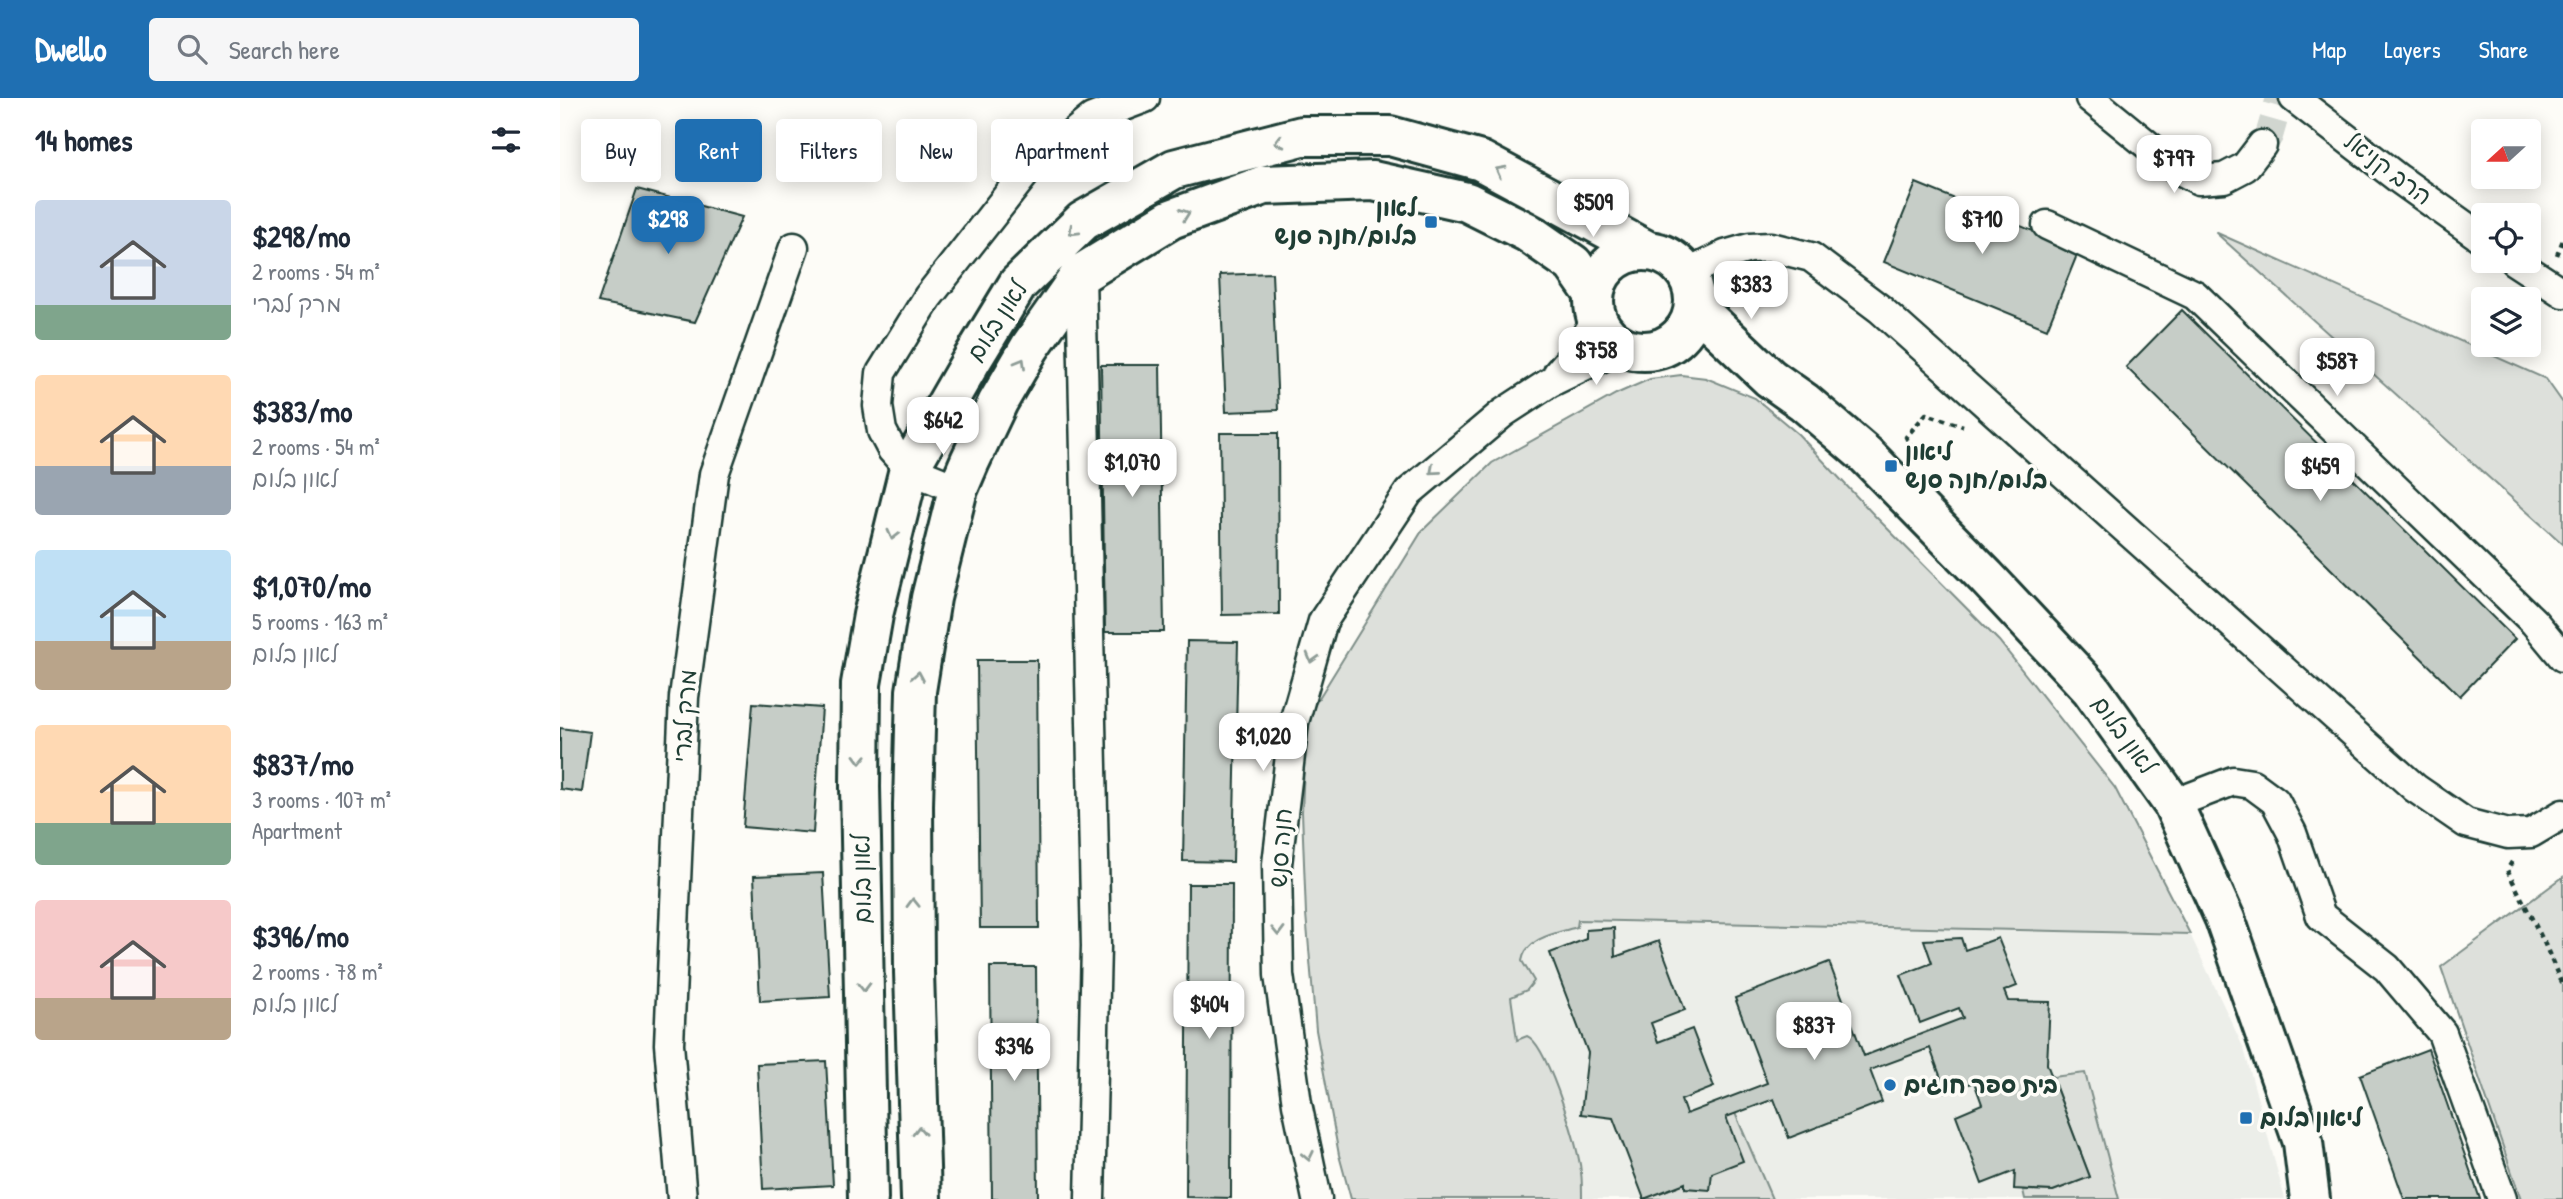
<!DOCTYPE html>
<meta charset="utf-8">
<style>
:root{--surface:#fff;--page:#f6f6f7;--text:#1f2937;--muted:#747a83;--accent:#1f6fb2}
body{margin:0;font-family:"Patrick Hand","Playpen Sans Hebrew",sans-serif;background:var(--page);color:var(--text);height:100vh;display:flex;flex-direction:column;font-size:26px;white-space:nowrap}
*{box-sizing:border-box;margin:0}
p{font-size:23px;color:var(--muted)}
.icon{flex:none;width:38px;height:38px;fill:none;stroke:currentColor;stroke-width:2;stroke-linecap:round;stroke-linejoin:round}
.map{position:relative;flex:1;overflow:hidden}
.sheet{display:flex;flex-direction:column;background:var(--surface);width:560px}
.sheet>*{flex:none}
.hud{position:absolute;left:21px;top:21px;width:665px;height:63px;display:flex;gap:14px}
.needle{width:46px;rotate:249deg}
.controls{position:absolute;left:1911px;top:21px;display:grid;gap:14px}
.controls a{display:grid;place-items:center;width:70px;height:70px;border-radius:7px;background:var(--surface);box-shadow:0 4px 18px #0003;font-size:35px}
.price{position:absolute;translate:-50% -60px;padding:0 16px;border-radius:14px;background:#fff;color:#222;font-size:23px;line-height:46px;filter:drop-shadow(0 2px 4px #0008)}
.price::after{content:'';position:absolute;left:50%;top:42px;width:21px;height:16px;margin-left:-10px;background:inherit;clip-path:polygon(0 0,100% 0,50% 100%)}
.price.current{background:var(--accent);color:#fff}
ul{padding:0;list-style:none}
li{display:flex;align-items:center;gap:21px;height:175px;padding:0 35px}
li span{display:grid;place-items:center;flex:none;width:196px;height:140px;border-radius:7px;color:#555}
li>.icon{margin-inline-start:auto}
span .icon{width:84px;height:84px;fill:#fffc;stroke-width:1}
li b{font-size:30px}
h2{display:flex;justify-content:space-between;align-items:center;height:84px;padding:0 35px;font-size:30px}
.tag{padding:0 24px;border-radius:7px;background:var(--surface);box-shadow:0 4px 18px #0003;font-size:24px;line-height:63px}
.tag.current{background:var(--accent);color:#fff}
header{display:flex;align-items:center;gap:42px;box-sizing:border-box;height:98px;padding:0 35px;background:var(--accent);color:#fff}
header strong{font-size:33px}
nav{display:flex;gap:38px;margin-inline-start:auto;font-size:24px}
.search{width:490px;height:63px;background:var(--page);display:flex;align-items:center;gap:18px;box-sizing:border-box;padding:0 24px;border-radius:7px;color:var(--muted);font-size:26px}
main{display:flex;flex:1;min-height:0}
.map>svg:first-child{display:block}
.built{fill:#eceee9}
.green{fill:#dde0db;stroke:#7e8e88;stroke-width:2}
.building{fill:#c6cdc7;stroke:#1f3d34;stroke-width:2}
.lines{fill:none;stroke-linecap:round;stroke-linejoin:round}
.street-tunnel{stroke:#d1d6d0;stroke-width:28;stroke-dasharray:28 14;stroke-linecap:butt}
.street-casing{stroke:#1f3d34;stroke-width:33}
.secondary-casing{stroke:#1f3d34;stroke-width:44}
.path{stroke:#1f3d34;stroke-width:4.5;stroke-dasharray:5 5;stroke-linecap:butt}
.street{stroke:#fdfcf7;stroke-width:28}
.secondary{stroke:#fdfcf7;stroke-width:38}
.oneway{stroke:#8e9c96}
.poi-dot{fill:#1f6fb2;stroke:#fdfcf7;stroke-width:2.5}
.labels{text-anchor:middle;stroke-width:7;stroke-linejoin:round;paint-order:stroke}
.street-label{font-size:24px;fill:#1f3d34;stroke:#fdfcf7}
.poi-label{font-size:24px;font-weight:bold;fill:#1f3d34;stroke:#fdfcf7;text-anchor:start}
</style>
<header>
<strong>Dwello</strong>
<div class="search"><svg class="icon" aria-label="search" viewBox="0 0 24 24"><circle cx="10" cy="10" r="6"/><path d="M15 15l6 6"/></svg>Search here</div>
<nav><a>Map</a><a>Layers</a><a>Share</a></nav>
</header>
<main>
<section class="sheet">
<h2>14 homes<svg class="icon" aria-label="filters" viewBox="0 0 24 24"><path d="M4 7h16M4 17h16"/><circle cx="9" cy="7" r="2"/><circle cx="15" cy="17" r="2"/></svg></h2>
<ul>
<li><span style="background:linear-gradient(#c9d6e8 75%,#7fa58c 0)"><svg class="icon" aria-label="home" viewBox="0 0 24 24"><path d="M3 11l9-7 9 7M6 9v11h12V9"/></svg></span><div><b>$298/mo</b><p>2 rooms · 54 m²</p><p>מרק לברי</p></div></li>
<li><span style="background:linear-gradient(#ffd9b3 65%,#9aa5b1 0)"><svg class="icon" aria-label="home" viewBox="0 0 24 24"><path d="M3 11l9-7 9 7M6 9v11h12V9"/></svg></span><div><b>$383/mo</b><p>2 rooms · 54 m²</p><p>לאון בלום</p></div></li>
<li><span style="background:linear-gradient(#bfe0f5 65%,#b9a48a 0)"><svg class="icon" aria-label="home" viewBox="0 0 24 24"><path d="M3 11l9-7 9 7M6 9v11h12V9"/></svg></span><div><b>$1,070/mo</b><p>5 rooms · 163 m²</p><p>לאון בלום</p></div></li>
<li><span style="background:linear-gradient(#ffd9b3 70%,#7fa58c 0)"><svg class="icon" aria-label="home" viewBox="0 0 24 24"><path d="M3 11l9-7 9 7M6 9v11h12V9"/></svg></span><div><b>$837/mo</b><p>3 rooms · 107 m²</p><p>Apartment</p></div></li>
<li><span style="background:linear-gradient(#f6c9c9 70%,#b9a48a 0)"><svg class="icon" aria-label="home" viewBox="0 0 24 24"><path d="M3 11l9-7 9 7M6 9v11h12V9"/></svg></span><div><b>$396/mo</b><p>2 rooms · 78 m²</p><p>לאון בלום</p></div></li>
</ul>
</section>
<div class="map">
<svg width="2003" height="1101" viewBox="0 0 2003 1101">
<rect width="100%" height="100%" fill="#fdfcf7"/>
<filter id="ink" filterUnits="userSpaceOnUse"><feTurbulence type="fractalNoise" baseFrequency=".0143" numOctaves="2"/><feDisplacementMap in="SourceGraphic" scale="14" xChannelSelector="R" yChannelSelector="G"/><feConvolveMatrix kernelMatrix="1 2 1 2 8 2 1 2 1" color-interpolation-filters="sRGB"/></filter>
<g filter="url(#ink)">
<!-- built -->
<path class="built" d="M950,821L1630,836L1684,951L1725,1101H998L951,913Z"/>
<!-- green -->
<path class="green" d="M1655,134L1986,281L2003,305V446Z
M1121,277L1146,280L1195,300L1238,336L1315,418L1439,543L1555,690L1630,836L1018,822L1017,829C997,835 966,839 962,863L974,883L967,892L951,899L957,942L967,938C986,945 1013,1035 1018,1057C1022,1072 1022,1086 1022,1101H791L779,1057L756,932L746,816L742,714L746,621L862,433L932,365L1056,296L1090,281Z
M2003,779V1101H1961L1881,869Z
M1525,975L1559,1101H1465L1463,1092L1493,1093L1530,1079L1492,979Z
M1175,1015L1212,1101H1083L1125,1085V1090L1152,1075L1166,1019Z"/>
<!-- building -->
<path class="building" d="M1356,85L1519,152L1487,231L1324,164Z
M77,91L182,119L135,224L38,204Z
M712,175L718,312L666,314L660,177Z
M1622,212L1955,541L1900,598L1566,269Z
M541,267H600L604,534H545Z
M660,335H718L719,516L662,517Z
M627,543L678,544L673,764L623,763Z
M417,562H477L479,830H420Z
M193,605L262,610L253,735L183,729Z
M0,630L30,634L22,694L0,691Z
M263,775L270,899L200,903L194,778Z
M628,786H672L671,1100L626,1099Z
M1054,830L1055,859L1099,843L1125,912L1091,925L1098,944L1132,931L1154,989L1121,1002L1126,1016L1207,985L1175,900L1269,864L1304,958L1403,920L1399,910L1360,925L1341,877L1372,865L1364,842L1401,840L1405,852L1438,840L1457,888L1444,893L1448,903L1490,904L1487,966L1530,1079L1493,1093L1454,1091L1455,1073L1422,1086L1396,1017L1422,1006L1414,984L1386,994L1370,950L1310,972L1322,1004L1229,1040L1214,1001L1166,1019L1183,1063L1152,1075L1150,1092L1125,1090V1085L1084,1101L1053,1020L1021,1016L1028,955L990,855L1026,841V832Z
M430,869H476L478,1101H432Z
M1868,951L1920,1101H1844L1800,977Z
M266,963L273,1087L203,1091L197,966Z"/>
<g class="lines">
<!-- street-tunnel -->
<path class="street-tunnel" d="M1702,47L1709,38L1720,0"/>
<defs>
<path id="street" d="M1530,0L1616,70L1639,82L1664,80L1685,69L1702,47
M1734,0L1839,81L1923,141
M1487,127L1635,197L1974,524L2003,559
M1954,163L2003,195
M521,176L536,848L530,1101
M1126,176L1165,157L1190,150L1211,149L1251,159L1320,211L1855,690L1906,725L1948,736L1971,735L2003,716
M998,275L1015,255L1037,221
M398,391L349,371L332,352L322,333L318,308L321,275L368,199L467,73L532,20L585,0
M1613,706L1673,683L1692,686L1715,703L1732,735L1761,818L1827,870L1882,935L1942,1101
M122,1101L109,946L124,599L154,376L234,149
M757,1101L737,1006L719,877L717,766L734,624L763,523L849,394L943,315L989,285L1063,249"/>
<path id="secondary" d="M1034 203a50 50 0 1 1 100 0a50 50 0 1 1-100 0Z
M1134,208L1210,280L1244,304L1306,357L1426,479L1531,591L1613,706L1665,821L1743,1044L1750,1101
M308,1101L300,689L301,586L313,517L349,371L410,265L458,186L523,123L614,71L742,38H830L921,63L1086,152
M361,1101L354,874L353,707L356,593L371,500L398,391L410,363L438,304L470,249L521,176L611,121L704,87L813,83L907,104L967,134L1013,166L1034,196"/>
</defs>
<!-- street casing -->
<use href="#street" class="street-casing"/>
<!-- secondary casing -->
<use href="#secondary" class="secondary-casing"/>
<!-- path -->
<path class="path" d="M1997,157L2003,142
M1352,351L1346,339L1366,316L1403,328
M1952,764L1947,772L1984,844L2003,889"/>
<!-- street -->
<use href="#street" class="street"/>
<!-- secondary -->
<use href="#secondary" class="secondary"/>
</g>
<!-- one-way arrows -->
<defs><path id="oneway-chevron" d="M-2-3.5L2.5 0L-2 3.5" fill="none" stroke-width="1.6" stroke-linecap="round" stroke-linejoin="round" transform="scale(1.75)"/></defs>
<g class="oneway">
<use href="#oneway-chevron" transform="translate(719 44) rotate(166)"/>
<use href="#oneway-chevron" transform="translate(940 73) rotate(-152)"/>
<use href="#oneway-chevron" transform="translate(625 116) rotate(-20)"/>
<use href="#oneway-chevron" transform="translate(513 133) rotate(136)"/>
<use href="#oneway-chevron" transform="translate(461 265) rotate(-60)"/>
<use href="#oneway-chevron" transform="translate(874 372) rotate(139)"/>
<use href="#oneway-chevron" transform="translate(333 437) rotate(104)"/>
<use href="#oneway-chevron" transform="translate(752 560) rotate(106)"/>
<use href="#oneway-chevron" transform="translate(358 578) rotate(-80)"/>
<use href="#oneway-chevron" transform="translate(300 661) rotate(91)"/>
<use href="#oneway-chevron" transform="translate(353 805) rotate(-91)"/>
<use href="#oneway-chevron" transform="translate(718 833) rotate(89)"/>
<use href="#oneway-chevron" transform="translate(304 889) rotate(89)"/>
<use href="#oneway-chevron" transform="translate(359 1033) rotate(-92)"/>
<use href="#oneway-chevron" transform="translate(748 1058) rotate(78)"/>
</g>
</g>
<!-- markers -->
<g class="poi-dot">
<rect x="864" y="117" width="14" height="14" rx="3.5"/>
<rect x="1324" y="361" width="14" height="14" rx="3.5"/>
<circle cx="1330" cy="987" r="7"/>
<rect x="1679" y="1013" width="14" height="14" rx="3.5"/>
</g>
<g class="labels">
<!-- street labels -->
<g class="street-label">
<text transform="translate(1828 71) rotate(37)" y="8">הרב קניאל</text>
<text transform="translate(437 223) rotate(-57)" y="8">לאון בלום</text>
<text transform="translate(125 618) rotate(-86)" y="8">מרק לברי</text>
<text transform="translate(1564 637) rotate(54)" y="8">לאון בלום</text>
<text transform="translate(721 750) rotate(-86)" y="8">חנה סנש</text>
<text transform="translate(302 781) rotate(-91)" y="8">לאון בלום</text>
</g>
<!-- poi labels -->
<g class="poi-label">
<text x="857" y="118" text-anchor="end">לאון<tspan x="857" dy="28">בלום/חנה סנש</tspan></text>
<text x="1345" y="362">ליאון<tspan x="1345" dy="28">בלום/חנה סנש</tspan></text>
<text x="1344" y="995">בית ספר חוגים</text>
<text x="1700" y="1028">ליאון בלום</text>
</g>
</g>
</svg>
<div class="controls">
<a><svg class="needle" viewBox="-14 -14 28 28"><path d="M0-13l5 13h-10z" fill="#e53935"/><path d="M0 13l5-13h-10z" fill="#747a83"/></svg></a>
<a><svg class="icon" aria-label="locate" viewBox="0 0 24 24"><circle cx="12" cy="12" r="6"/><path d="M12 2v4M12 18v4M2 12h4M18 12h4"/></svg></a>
<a><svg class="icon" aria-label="layers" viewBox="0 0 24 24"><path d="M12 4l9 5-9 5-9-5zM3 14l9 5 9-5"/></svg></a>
</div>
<b class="price" style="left:1614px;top:97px">$797</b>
<b class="price" style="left:1033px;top:141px">$509</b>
<b class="price current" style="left:108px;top:158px">$298</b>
<b class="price" style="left:1422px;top:158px">$710</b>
<b class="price" style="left:1191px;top:223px">$383</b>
<b class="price" style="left:1036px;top:289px">$758</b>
<b class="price" style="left:1777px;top:300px">$587</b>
<b class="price" style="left:383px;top:359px">$642</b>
<b class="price" style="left:572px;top:401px">$1,070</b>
<b class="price" style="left:1760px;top:405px">$459</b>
<b class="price" style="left:703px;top:675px">$1,020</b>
<b class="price" style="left:649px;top:943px">$404</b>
<b class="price" style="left:1254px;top:964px">$837</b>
<b class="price" style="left:454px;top:985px">$396</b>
<div class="hud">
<a class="tag">Buy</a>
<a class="tag current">Rent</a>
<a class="tag">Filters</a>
<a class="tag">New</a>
<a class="tag">Apartment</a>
</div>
</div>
</main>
